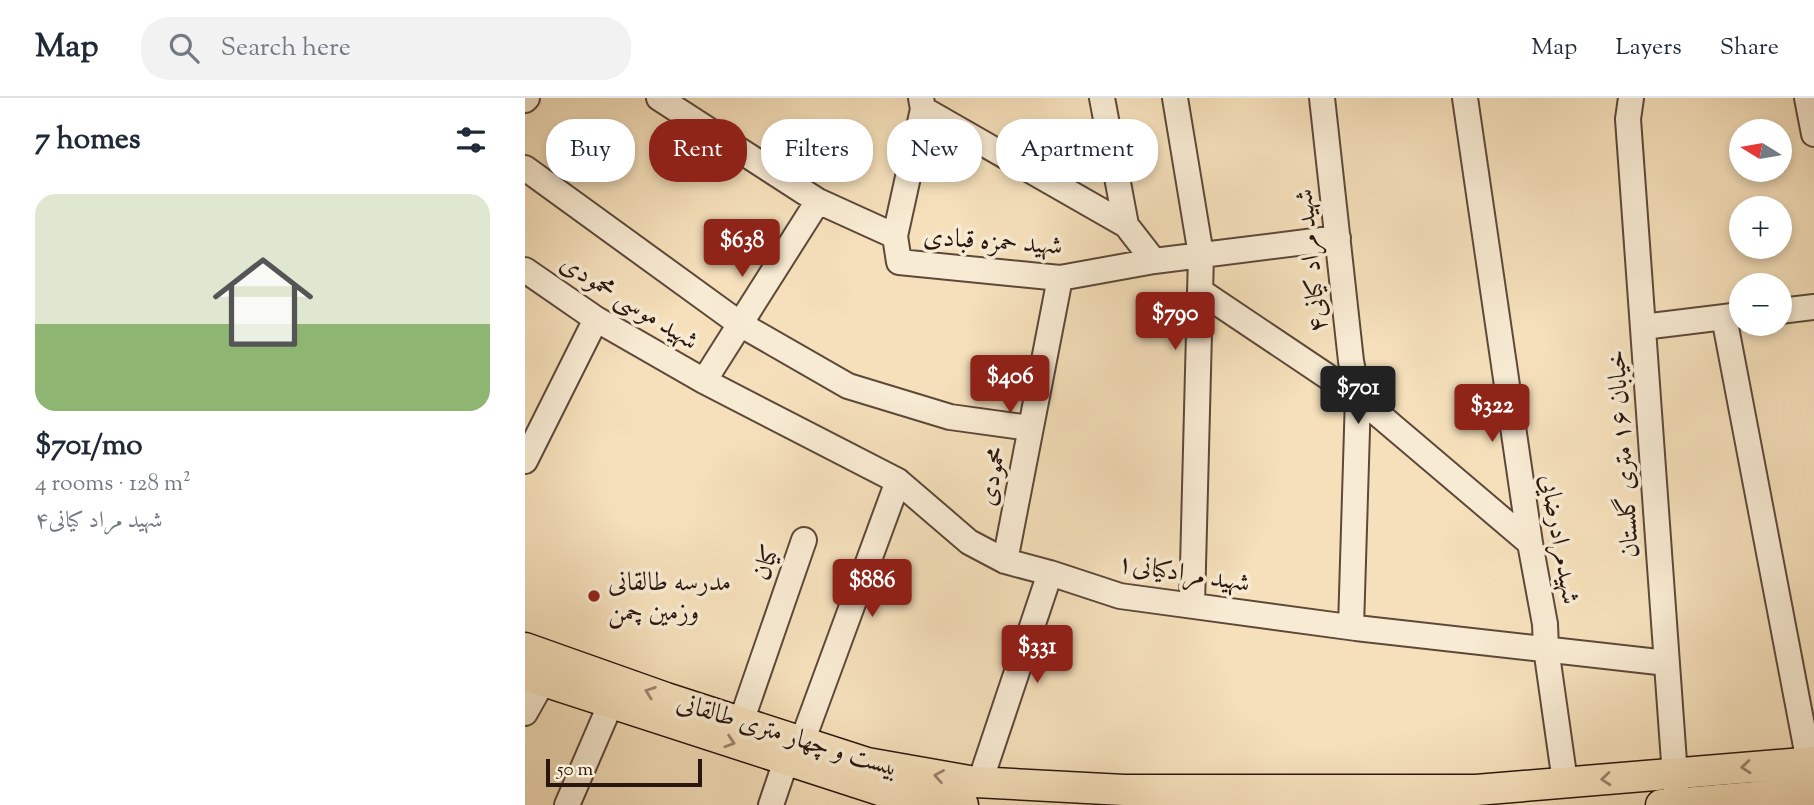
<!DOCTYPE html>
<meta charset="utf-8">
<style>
:root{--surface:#fff;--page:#f2f2f3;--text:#1f2937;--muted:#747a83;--line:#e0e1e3;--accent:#8f2418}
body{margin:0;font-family:"Sorts Mill Goudy",Amiri,serif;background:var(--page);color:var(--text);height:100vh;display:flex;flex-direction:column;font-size:26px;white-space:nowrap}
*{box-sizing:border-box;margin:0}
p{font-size:23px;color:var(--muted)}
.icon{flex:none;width:38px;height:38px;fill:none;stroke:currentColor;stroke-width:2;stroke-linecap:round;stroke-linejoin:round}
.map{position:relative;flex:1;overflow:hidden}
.panel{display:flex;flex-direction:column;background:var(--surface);width:525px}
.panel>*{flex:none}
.banner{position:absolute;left:21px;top:21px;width:665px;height:63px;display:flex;gap:14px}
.needle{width:46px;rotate:281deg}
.tools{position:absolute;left:1204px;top:21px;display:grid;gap:14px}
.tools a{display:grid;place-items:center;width:63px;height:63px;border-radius:50%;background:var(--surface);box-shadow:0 4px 10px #0003;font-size:35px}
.scale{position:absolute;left:21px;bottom:18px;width:156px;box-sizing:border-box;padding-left:7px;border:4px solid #2a160e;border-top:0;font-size:19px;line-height:24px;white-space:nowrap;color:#2a160e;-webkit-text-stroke:5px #f8ebd3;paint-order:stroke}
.price{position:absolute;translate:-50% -60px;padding:0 16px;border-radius:7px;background:var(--accent);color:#fff;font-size:23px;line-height:46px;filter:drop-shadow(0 2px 4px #0008)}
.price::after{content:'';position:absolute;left:50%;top:42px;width:21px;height:16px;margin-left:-10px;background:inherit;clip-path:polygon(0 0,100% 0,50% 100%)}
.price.current{background:#222;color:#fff}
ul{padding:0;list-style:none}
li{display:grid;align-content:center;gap:14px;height:371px;padding:0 35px}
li+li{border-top:2px solid var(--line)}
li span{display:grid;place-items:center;height:217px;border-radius:21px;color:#555}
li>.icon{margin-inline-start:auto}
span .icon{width:126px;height:126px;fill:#fffc;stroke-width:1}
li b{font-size:30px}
h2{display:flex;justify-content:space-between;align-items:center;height:84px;padding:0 35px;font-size:30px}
.pill{padding:0 24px;border-radius:28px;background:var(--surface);box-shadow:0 4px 10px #0003;font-size:24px;line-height:63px}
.pill.current{background:var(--accent);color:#fff}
header{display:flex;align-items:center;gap:42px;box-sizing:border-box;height:98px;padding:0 35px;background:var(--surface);border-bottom:2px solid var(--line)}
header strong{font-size:33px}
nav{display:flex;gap:38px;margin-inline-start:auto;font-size:24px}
.search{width:490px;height:63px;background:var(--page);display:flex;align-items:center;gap:18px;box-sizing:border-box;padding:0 24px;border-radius:28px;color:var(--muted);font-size:26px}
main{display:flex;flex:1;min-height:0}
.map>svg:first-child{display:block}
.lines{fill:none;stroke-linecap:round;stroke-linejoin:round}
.minor-casing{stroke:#5d4839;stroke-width:28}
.major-casing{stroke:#2a160e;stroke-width:33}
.minor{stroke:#f8ebd3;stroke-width:24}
.major{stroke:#f5e0bb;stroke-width:30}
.oneway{stroke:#9a856d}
.poi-dot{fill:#8f2418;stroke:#f8ebd3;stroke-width:2.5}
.labels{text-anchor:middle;stroke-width:7;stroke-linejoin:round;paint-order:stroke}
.street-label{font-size:26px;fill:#2a160e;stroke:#f8ebd3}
.poi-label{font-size:26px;fill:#2a160e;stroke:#f8ebd3;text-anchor:start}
</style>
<header>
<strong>Map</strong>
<div class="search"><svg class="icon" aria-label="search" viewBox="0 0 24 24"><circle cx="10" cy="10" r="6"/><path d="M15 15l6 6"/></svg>Search here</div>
<nav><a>Map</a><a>Layers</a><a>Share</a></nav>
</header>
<main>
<section class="panel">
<h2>7 homes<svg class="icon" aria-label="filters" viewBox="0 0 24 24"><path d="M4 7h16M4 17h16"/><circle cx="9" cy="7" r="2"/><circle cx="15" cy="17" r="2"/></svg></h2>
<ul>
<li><span style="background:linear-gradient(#dfe7d0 60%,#8fb573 0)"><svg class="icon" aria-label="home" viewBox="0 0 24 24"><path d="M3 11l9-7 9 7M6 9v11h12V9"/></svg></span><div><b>$701/mo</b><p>4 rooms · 128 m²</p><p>شهید مراد کیانی۴</p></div></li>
</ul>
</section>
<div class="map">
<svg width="1289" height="707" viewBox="0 0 1289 707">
<rect width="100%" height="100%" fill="#f5e0bb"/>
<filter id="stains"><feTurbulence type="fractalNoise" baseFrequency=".00286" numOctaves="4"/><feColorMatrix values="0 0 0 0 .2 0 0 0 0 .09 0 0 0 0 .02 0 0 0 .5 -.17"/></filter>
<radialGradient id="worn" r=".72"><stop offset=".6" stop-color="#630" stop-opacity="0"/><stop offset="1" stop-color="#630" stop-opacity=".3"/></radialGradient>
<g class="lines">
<defs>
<path id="minor" d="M134,0L293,103L370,138L374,164L535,180L629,163L813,140
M577,0L601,127
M650,0L676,157L667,507
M797,0L826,263L833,299L826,529
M940,0L1005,445L1020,526L1021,550L1040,684
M1106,0L1103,21L1151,692
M1282,0L1289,36
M0,2L2,0
M398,11L601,127L629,163
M0,70L215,226L323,288L425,319L505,330
M370,138L398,11L396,0
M0,172L71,221L179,283L373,383L444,444L480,463L525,475L595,498L831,530L1142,565
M675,193L833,299L1005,445
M1255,213L1289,209
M1199,219L1284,664
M1118,229L1216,217
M179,283L293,103
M0,363L71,221
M480,463L535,180
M0,615L18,583
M216,624L279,442
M277,644L373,383
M455,684L525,475
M42,707L86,605
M246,707L267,645"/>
<path id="major" d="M0,550L141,600L342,665L450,684L599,692H951L1289,664
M0,577L364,695L438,707
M1136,707L1289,694"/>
</defs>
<!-- minor casing -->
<use href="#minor" class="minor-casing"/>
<!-- major casing -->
<use href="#major" class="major-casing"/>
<!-- minor -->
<use href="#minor" class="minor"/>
<!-- major -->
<use href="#major" class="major"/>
</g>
<!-- one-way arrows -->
<defs><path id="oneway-chevron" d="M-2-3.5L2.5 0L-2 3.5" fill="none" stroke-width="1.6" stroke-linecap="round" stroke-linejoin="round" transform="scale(1.75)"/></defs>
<g class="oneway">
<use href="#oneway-chevron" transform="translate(125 594) rotate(-160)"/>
<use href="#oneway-chevron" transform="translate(205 644) rotate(18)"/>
<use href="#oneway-chevron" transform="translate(1221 669) rotate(175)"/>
<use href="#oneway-chevron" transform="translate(414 678) rotate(-170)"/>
<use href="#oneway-chevron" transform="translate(1081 681) rotate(175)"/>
</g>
<!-- markers -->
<circle class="poi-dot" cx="69" cy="498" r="7"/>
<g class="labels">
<!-- street labels -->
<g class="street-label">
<text transform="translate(468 142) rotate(4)" y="9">شهید حمزه قبادی</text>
<text transform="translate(785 163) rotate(-96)" y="9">شهید مراد کیانی۴</text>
<text transform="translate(105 203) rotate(32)" y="9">شهید موسی محمودی</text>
<text transform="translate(1097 356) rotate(-94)" y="9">خیابان ۱۶ متری گلستان</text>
<text transform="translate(466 378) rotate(-79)" y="9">محمودی</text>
<text transform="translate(1036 441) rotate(80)" y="9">شهیدمرادرضایی</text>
<text transform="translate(240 464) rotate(-71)" y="9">کیان</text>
<text transform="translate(659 474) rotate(9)" y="9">شهید مرادکیانی۱</text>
<text transform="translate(263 636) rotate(17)" y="9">بیست و چهار متری طالقانی</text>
</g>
<!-- poi labels -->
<g class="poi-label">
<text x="83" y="492">مدرسه طالقانی<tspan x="83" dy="30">وزمین چمن</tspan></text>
</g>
</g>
<rect width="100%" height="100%" filter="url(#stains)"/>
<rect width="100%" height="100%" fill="url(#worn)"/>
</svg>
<div class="tools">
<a><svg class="needle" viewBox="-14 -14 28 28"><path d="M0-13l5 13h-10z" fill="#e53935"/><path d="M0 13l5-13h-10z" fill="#747a83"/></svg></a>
<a>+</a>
<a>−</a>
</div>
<div class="scale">50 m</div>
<b class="price" style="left:217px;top:181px">$638</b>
<b class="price" style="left:650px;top:254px">$790</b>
<b class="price" style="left:485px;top:317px">$406</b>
<b class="price current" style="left:833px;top:328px">$701</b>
<b class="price" style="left:967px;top:346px">$322</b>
<b class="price" style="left:347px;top:521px">$886</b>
<b class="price" style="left:512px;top:587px">$331</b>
<div class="banner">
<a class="pill">Buy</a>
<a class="pill current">Rent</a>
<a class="pill">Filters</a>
<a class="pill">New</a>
<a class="pill">Apartment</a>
</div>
</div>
</main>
